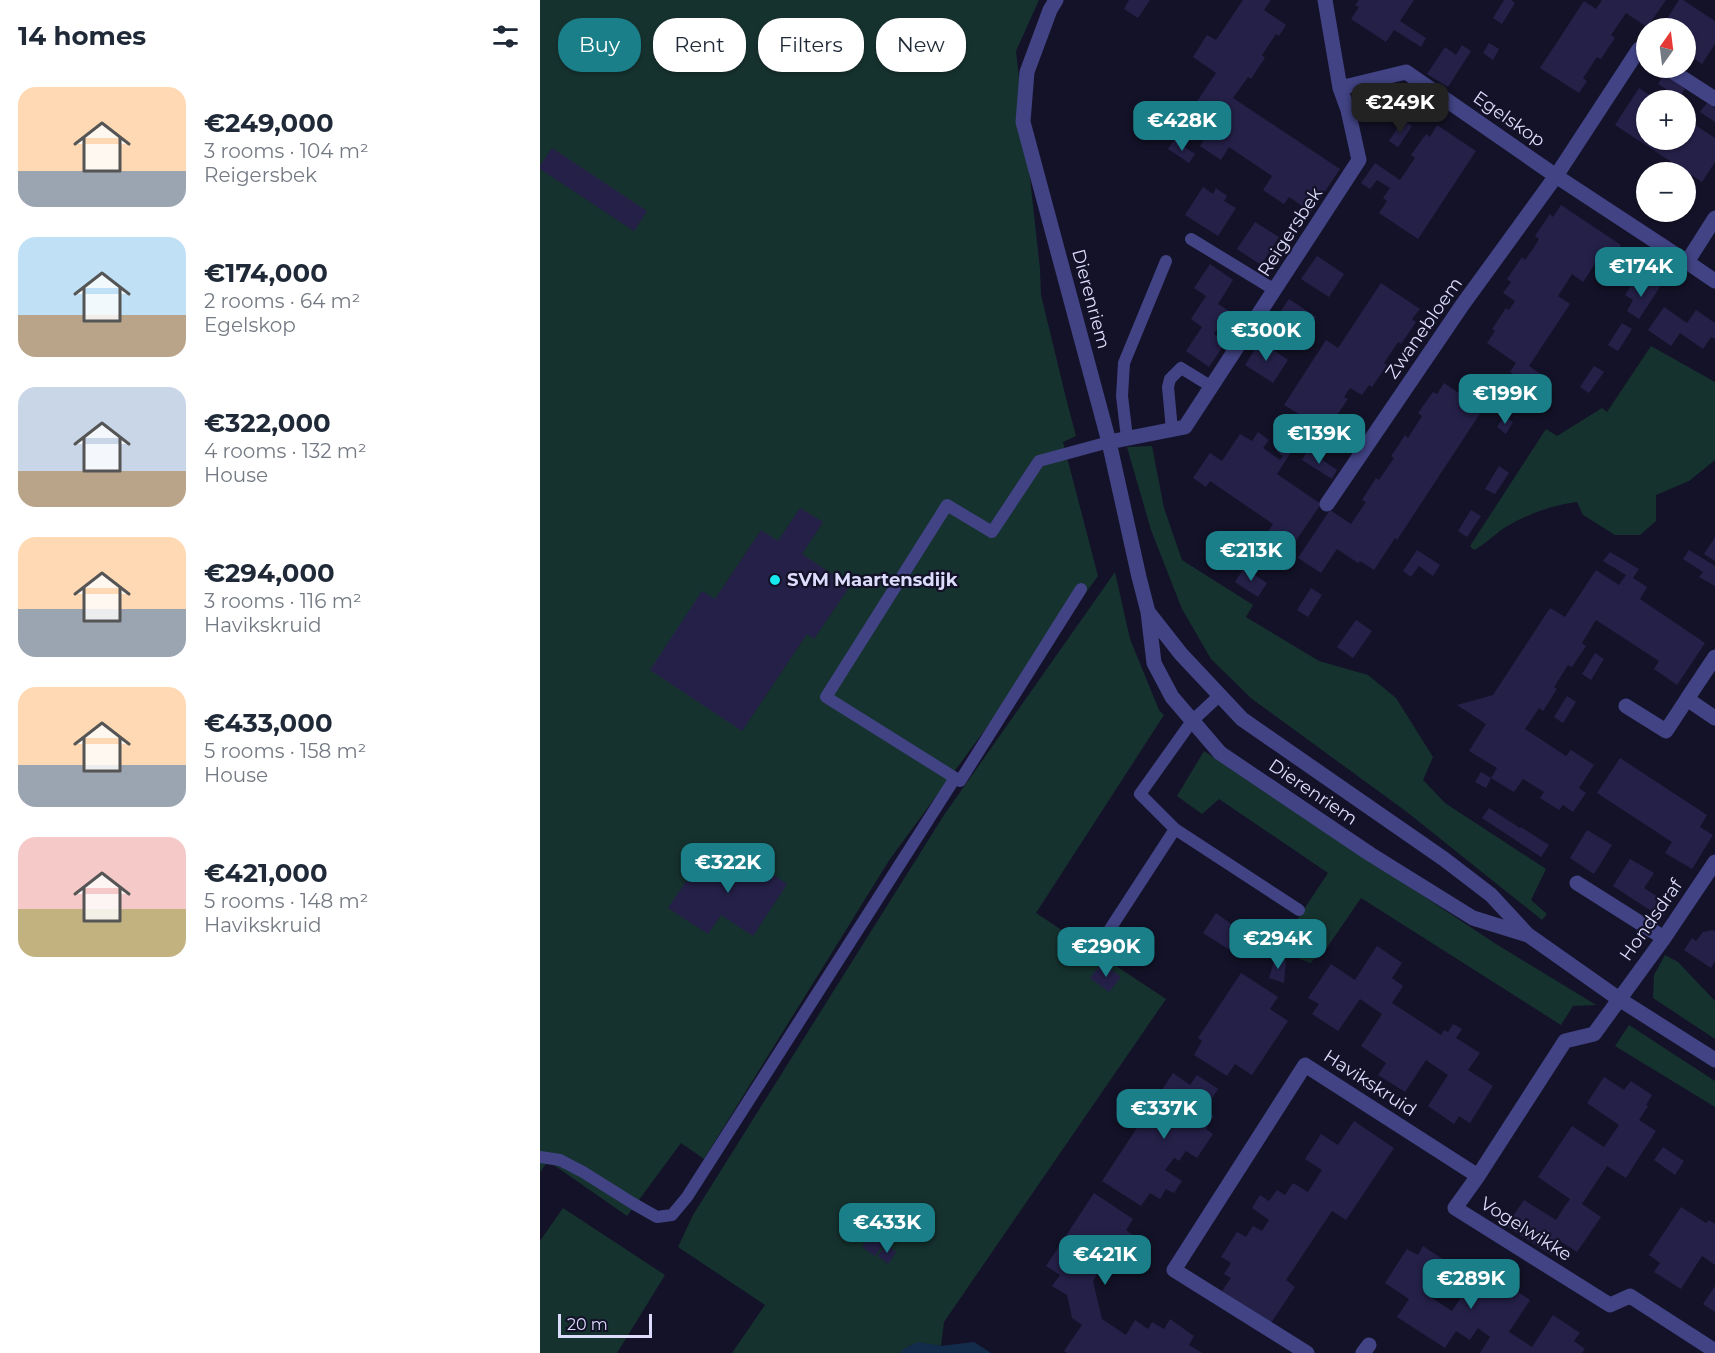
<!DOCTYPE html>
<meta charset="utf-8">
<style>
:root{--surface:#fff;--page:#f2f2f3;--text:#1f2937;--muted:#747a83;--accent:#1b7f89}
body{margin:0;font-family:Montserrat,sans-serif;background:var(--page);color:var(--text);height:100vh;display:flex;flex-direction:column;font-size:22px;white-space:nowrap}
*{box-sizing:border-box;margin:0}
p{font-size:20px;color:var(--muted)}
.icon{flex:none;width:33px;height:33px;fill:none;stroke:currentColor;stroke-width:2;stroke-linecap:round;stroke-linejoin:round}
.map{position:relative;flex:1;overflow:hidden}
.panel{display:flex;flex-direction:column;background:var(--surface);width:540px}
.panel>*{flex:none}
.top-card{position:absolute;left:18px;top:18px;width:570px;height:54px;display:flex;gap:12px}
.needle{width:39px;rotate:14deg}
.buttons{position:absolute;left:1096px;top:18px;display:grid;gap:12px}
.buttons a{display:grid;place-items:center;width:60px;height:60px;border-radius:50%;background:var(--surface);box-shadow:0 2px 4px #0004;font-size:30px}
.scale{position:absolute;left:18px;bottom:15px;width:94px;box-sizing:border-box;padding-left:6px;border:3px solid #dddcfc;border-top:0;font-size:16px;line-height:21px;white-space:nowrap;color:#dddcfc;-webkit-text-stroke:4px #141228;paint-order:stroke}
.price{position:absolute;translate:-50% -51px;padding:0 14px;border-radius:12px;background:var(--accent);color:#fff;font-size:20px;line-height:39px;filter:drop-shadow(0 2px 3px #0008)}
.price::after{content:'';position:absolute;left:50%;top:36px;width:18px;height:14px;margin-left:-9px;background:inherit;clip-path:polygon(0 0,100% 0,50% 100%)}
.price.selected{background:#222;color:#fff}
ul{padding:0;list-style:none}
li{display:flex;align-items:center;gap:18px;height:150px;padding:0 18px}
li span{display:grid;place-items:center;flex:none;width:168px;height:120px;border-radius:18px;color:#555}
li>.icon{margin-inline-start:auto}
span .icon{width:72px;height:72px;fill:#fffc;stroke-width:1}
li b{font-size:26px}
h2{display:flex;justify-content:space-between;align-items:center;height:72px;padding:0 18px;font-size:26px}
.tag{padding:0 21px;border-radius:24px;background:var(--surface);box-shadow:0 2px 4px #0004;font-size:21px;line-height:54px}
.tag.selected{background:var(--accent);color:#fff}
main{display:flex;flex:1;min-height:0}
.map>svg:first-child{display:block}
.green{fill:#16322f}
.water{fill:#132c4c}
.building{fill:#252048}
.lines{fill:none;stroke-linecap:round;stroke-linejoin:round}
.service{stroke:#414384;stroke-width:12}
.minor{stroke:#414384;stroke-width:15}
.poi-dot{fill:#16e8ee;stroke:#141228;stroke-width:2}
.labels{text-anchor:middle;stroke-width:4.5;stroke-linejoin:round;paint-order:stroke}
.street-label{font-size:18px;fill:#dddcfc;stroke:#141228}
.poi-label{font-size:18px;font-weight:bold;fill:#dddcfc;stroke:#141228;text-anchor:start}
</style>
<main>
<section class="panel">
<h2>14 homes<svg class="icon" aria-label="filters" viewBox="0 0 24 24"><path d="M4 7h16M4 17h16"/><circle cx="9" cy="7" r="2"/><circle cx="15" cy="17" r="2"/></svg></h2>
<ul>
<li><span style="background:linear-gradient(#ffd9b3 70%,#9aa5b1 0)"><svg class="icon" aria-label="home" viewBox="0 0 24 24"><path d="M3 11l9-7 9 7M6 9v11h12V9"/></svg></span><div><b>€249,000</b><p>3 rooms · 104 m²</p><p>Reigersbek</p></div></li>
<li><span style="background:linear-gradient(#bfe0f5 65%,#b9a48a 0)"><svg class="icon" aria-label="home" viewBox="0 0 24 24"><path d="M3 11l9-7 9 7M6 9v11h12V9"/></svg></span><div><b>€174,000</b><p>2 rooms · 64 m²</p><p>Egelskop</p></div></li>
<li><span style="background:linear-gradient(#c9d6e8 70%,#b9a48a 0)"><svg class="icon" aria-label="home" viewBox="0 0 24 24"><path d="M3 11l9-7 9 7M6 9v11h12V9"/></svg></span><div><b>€322,000</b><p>4 rooms · 132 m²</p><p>House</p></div></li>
<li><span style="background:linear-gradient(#ffd9b3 60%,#9aa5b1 0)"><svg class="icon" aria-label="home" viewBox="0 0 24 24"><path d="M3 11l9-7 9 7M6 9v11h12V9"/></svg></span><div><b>€294,000</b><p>3 rooms · 116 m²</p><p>Havikskruid</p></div></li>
<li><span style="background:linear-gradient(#ffd9b3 65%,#9aa5b1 0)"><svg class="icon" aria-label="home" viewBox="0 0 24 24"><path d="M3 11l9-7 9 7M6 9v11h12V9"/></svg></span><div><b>€433,000</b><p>5 rooms · 158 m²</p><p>House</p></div></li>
<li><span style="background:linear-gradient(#f6c9c9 60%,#c2b280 0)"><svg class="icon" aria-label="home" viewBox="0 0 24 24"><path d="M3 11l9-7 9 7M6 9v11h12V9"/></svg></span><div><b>€421,000</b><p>5 rooms · 148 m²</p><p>Havikskruid</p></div></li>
</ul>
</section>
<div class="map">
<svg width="1175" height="1353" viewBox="0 0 1175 1353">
<rect width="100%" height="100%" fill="#141228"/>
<!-- green -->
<path class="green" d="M0,0H499L476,51L500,269L501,295L525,394L536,436L523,442L558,576L350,859L164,1159L141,1143L87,1216L8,1161L0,1172Z
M1111,346L1175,382V460L1149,481L1116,495V521L1100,535H1075L1043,515L1037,502C1011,505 983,516 961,530C952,537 944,545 934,550L930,546L1006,429L1017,436L1062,408L1067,412Z
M612,446L624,508L642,560L713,605L706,617L779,661L828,675L856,698L893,757L883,780L905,803L1006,869L991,900L1007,914L1002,920L867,812L712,699L671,659L642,609L611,530L587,447Z
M575,572L590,639L619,710L624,715L496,913L626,999L404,1322L401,1346C384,1343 373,1340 360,1353H192L225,1305L138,1247L153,1215L404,815Z
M664,751L956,944L1056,1005L1033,1006L1021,1025L821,898L786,949L770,963L753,956L739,947L788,873L679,799L662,814L637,796Z
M1125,955L1138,962L1175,1001V1039L1113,998L1114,975Z
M1089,1025L1175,1081V1107L1075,1046Z
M23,1208L125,1275L77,1353H0V1241Z"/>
<!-- water -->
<path class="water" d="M378,1342L401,1346L434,1342L451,1353H360L362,1350Z"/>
<!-- building -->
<path class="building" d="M589,0H610L598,18L584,9Z
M703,0H731L724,10L746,25L739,36L736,34L722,55L725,58L718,68L711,79L708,77L693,98L800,169L771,212L749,197L744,204L723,190L732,176L689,147L681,160L660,146L664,139L642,124L676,73L653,57L667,35L676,40Z
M819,0H874L860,21L886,38L881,47L854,30L846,42L811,19L819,7L815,5Z
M964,0H971L975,3L962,24L953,18Z
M1062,0H1126L1107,27L1086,13L1071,35L1075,38L1068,48L1061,59L1057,57L1043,78L1047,81L1039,93L1000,68L1044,1L1056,9Z
M1139,0H1143L1175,21V44L1162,64L1146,53V28H1121Z
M949,43L959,49L953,60L943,53Z
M922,45L931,51L908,87L887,74L905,47L916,55Z
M1124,74L1145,89L1139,97L1118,84Z
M1099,88L1117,100H1107V140H1146V119L1175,138V162L1162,182L1075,125Z
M1167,103L1175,108V122L1160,112Z
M863,120L872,126L858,147L849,141Z
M897,125L936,151L878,239L839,213L847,201L843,198L850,188L837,180L830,189L821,183L835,163L860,180L875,158L871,155L886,134L890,137Z
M634,140L655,154L649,163L628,149Z
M12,148L107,211L94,231L0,169V166Z
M663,187L673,194L676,188L687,196L684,201L696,208L678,236L645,215Z
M1021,205L1081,245L1066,267L1057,261L1043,282L1032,274L1018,296L1030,304L989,366L1002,375L994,388L970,372L976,363L947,343L955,331L952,329L966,308L969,310L975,301L963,293L971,282L967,279L982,257L985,260L993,249L999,239L995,236L1010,214L1013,217Z
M715,222L739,237L721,265L697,249Z
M777,256L804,274L789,297L761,279Z
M670,264L693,280L678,304L689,311L674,334L686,342L669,367L646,351L662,327L651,319L666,296L654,288Z
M1110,281L1120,287L1099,319L1087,311L1093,300L1085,295L1092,284L1103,291Z
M841,283L880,309L872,319L876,322L861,344L858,342L844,363L847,365L832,387L829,385L822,395L810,388L804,397L808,399L793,421L790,418L772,445L748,430L759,414L744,405L786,340L798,348Z
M749,299L776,317L760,340L733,322Z
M1124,307L1147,323L1156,310L1175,323V339L1171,337L1163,349L1140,333L1131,346L1108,330Z
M1082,323L1092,329L1078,351L1068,345Z
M720,341L748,360L733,383L705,365Z
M1054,366L1064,372L1049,393L1040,387Z
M904,383L943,409L857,540L855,538L834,570L820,561L818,563L797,549L781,573L758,558L790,510L811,524L826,502L822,500L836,478L839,480L854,458L851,456L858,446L865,435L868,438L882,416L878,413L893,392L897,394Z
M964,416L973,422L966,434L957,427Z
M718,432L729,440L723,448L740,460L743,456L736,451L746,436L757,443L737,474L781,504L748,552L725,536L733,524L670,481L666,487L653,478L670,453L682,461L700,434L712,441Z
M768,450L797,470L792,479L762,460Z
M959,466L969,473L955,494L945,489Z
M260,508L283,522L262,554L310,586L274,639L267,634L202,731L110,670L162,591L175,599L221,530L238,541Z
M931,510L941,516L927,537L918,531Z
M1175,537V561L1164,554Z
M877,550L900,565L893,576L879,566L871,577L863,571Z
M1149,550L1175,566V586L1159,577L1163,572L1143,559Z
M1070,552L1099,569L1093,578L1107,587L1100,599L1165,643L1137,685L1114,669L1119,661L1056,620L1042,643L1046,646L1032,667L1028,665L1014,687L1017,689L1003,711L999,708L985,729L1026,756L1031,750L1054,765L1039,788L1046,793L1033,812L1023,805L1019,810L1000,798L1004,792L983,779L974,792L951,778L957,768L929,751L946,724L917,705L953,695L1010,608L1025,617L1056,570L1079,585L1086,575L1063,561Z
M683,557L690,562L686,569L679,564Z
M704,568L727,583L718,597L695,582Z
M771,588L782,595L768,617L757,610Z
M816,620L832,631L813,658L797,647Z
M1055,653L1064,659L1051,680L1042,674Z
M1027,696L1036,702L1023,723L1014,717Z
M1080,758L1167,815L1160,827L1173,835L1152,869L1125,853L1132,842L1057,793Z
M941,772L951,778L946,788L935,782Z
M949,808L980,828L981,827L1009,845L1001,857L942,818Z
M1047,830L1072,845L1054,874L1030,858Z
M195,849L247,884L213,936L181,915L168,934L128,908L155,868L162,873L177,851L188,858Z
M1090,859L1114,873L1104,888L1131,905L1122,918L1073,886Z
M676,913L705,934L693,952L663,933Z
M1173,930L1175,931V961L1171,968L1144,950L1152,938L1156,941L1163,932Z
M837,946L862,963L852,978L863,986L852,1003L901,1035L904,1030L908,1032L913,1024L922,1029L916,1038L940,1053L928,1070L953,1086L930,1123L919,1116L914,1124L888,1106L908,1075L886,1060L865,1092L838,1075L846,1063L821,1046L842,1014L820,999L798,1031L772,1014L779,1004L768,998L791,964L815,980Z
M736,955L746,961L744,983L729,978Z
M562,963L581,977L569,992L550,978Z
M701,973L738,997L730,1009L748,1021L712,1075L695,1064L687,1076L654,1055L662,1041L658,1038Z
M633,1073L650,1085L657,1075L678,1089L664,1111L674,1116L666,1129L673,1134L657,1158L646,1151L639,1161L634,1158L625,1170L642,1181L634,1193L626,1189L620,1199L610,1193L601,1206L562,1181Z
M1064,1077L1084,1090L1091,1081L1112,1095L1106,1105L1108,1106L1099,1120L1116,1131L1086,1178L1067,1166L1042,1204L1061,1217L1037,1252L1020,1241L1011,1255L966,1226L984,1200L1016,1220L1023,1209L1030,1199L998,1177L1032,1126L1064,1147L1079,1125L1047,1103Z
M814,1121L854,1148L806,1220L792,1211L746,1280L755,1287L731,1323L682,1291L691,1278L684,1274L691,1263L681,1257L697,1232L706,1237L713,1226L722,1231L729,1220L712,1208L720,1195L729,1201L737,1190L745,1195L753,1183L768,1192L782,1170L765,1159L781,1134L798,1145Z
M1123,1147L1144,1161L1135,1175L1114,1160Z
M554,1193L593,1219L586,1230L593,1235L585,1248L594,1254L586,1267L569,1255L553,1281L562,1319L586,1335L595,1320L608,1329L612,1322L624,1329L630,1319L654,1336L649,1345L662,1353H527L524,1351L542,1325L532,1318L527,1295L512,1286L520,1275L506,1266Z
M1141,1207L1166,1223L1169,1220L1175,1224V1265L1162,1256L1141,1289L1114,1272L1120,1263L1109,1255Z
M331,1234L344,1243L335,1256L322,1247Z
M346,1245L356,1252L348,1264L338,1256Z
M883,1246L910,1264L889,1296L912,1311L933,1279L957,1294L965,1283L990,1300L969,1332L992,1347L1013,1315L1040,1333L1034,1341L1045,1349L1042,1353H940L950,1337L938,1328L930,1340L916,1331L905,1348L857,1317L869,1299L845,1283L867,1249L878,1255Z
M1175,1286V1312L1163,1304Z"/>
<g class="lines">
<!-- service -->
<path class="service" d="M651,239L735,290
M632,430L628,387L630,379L641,368L672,387
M587,438L582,396L584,363L626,261
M541,589L420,781L286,697L407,505L452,532L499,461L569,442
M635,829L600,794L652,721L680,695
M570,929L635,829L759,910
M0,1157L20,1160L43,1172L94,1204L117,1217L132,1215L147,1197L415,778"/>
<!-- minor -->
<path class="minor" d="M516,0L510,10L487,72L483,122L569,442L599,577L608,612L614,663L632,697L680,753L830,854L933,918L988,935
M1127,68L1175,99
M800,88L866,72L1016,176L1147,262L1175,218
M1147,262L1175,281
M569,442L645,427L819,160L808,110L800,88L785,0
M787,504L923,304L1016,176L1099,49L1107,54
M608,612L641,654L702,719L904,859L951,895L988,935L1079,999L1175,1060
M1147,699L1175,657
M1086,706L1126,731L1147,699L1175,718
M1175,862L1124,938L1054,1034L1025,1041L938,1176L915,1208L1070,1305L1090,1296L1175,1351
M1037,883L1124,938
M767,1353L634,1270L765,1065L938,1176
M823,1353L829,1345"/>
</g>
<!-- markers -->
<circle class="poi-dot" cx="235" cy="580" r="6"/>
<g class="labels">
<!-- street labels -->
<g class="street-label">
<text transform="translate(969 119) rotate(35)" y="6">Egelskop</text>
<text transform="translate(750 232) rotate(-57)" y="6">Reigersbek</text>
<text transform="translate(551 299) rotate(75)" y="6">Dierenriem</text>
<text transform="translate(884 328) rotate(-55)" y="6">Zwanebloem</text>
<text transform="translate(773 792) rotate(34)" y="6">Dierenriem</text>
<text transform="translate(1111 920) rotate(-55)" y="6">Hondsdraf</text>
<text transform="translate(830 1083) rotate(33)" y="6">Havikskruid</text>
<text transform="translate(986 1229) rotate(32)" y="6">Vogelwikke</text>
</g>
<!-- poi labels -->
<g class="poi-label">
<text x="247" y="586">SVM Maartensdijk</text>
</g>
</g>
</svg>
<div class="buttons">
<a><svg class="needle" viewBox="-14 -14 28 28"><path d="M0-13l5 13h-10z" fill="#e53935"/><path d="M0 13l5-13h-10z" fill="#747a83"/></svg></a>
<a>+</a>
<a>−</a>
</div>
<div class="scale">20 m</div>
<b class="price selected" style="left:860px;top:134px">€249K</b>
<b class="price" style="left:642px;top:152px">€428K</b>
<b class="price" style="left:1101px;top:298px">€174K</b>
<b class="price" style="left:726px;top:362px">€300K</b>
<b class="price" style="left:965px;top:425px">€199K</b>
<b class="price" style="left:779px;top:465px">€139K</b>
<b class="price" style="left:711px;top:582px">€213K</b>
<b class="price" style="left:188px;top:894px">€322K</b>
<b class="price" style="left:738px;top:970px">€294K</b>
<b class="price" style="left:566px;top:978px">€290K</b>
<b class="price" style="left:624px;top:1140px">€337K</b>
<b class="price" style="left:347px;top:1254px">€433K</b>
<b class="price" style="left:565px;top:1286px">€421K</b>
<b class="price" style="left:931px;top:1310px">€289K</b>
<div class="top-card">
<a class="tag selected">Buy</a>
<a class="tag">Rent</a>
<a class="tag">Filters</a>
<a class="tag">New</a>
</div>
</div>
</main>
